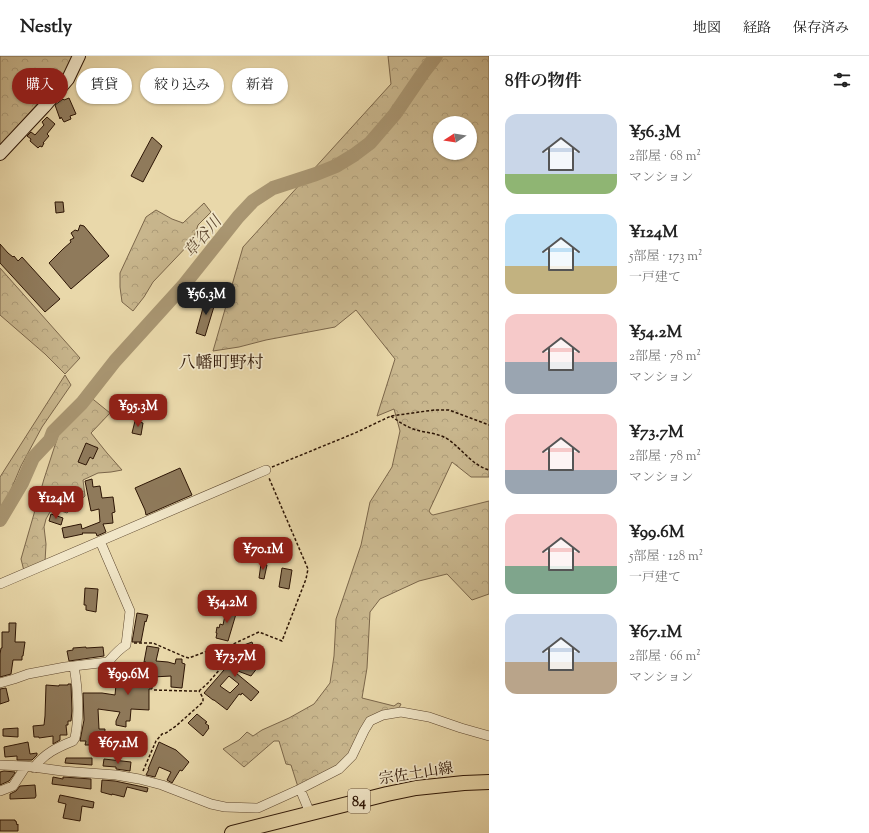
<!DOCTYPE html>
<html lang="ja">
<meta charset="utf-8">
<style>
:root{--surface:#fff;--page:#f6f6f6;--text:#222;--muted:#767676;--line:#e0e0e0;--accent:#8f2418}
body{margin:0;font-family:"Sorts Mill Goudy","Noto Serif JP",serif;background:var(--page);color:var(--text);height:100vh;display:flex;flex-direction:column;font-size:15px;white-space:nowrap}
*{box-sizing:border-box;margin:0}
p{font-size:13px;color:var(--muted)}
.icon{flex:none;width:22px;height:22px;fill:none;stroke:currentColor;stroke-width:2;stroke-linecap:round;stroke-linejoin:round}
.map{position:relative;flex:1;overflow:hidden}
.drawer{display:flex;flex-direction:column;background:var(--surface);width:380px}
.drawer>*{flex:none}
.guide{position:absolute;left:12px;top:12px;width:380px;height:36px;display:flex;gap:8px}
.needle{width:26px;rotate:258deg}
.tools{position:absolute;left:433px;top:60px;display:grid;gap:8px}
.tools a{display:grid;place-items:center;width:44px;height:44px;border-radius:50%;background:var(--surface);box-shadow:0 1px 3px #0004;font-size:20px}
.price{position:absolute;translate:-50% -34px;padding:0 9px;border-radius:8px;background:var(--accent);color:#fff;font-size:13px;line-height:26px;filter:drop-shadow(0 1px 2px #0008)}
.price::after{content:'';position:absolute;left:50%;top:24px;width:12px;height:9px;margin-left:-6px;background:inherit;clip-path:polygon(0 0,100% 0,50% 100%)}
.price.active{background:#222;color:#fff}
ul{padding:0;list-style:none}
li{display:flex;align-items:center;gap:12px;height:100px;padding:0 16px}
li span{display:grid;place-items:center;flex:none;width:112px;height:80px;border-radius:12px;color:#555}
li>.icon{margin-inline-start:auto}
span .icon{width:48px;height:48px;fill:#fffc;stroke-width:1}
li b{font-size:17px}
h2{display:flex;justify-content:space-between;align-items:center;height:48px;padding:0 16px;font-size:17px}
.chip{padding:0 14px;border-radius:18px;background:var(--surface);box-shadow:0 1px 3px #0004;font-size:14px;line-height:36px}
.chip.active{background:var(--accent);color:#fff}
header{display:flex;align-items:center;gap:24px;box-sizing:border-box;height:56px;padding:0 20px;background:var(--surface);border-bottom:1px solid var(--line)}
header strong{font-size:19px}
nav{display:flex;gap:22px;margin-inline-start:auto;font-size:14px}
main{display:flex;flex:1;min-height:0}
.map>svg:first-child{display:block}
.forest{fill:url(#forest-crowns);stroke:#7b664a;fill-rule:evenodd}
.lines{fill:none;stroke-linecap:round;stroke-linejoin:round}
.river{stroke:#a99672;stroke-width:14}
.building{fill:#8f7a5b;stroke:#2d1505;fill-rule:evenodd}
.street-casing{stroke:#5c462e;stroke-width:10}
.secondary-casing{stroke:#2d1505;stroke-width:14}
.primary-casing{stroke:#2d1505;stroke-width:16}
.path{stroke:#2d1505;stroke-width:1.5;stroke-dasharray:3 2;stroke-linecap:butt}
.street{stroke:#f1e6c8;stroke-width:9}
.secondary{stroke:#f1e6c8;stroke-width:12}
.primary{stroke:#e9d8aa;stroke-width:14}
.labels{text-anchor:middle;stroke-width:3.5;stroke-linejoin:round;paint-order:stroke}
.shield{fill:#f1e6c8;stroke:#685440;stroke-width:1}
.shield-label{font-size:14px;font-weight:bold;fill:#2d1505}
.street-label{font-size:15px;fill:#2d1505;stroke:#f1e6c8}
.water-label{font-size:16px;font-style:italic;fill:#5f4931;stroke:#f1e6c8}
.quarter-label{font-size:17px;fill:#2d1505;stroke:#f1e6c8}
</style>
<header>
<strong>Nestly</strong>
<nav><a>地図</a><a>経路</a><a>保存済み</a></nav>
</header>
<main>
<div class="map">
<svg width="489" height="777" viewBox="0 0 489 777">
<defs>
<pattern id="forest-crowns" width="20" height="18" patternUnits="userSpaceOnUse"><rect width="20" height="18" fill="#c9b78e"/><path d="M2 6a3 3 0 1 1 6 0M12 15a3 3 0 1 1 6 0" fill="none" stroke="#ad9c79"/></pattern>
</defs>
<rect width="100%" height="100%" fill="#e9d8aa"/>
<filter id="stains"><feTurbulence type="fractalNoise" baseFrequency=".005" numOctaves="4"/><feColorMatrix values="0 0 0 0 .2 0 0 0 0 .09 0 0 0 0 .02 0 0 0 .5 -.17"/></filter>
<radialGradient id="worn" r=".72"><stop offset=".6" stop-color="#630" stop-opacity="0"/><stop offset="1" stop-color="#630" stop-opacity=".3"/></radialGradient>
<!-- forest -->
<path class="forest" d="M0,0H74L69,12L0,90Z
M388,0H489V421H471L452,406L429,455L431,458L433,459L489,445V538L472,544L447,518L419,525L380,543L370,556L367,612L362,642L394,650L398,647L401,648L398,654L381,658L340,710L298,731L291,709L286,708L279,685H274L244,711L223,693L239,684L247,676L253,680L262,674L289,662L314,648L330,627L334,600L336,563L361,489L370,446L392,411L400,375L394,353L377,360L395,303L356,254L335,271L266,284L239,291L213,295L243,191L391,28ZM440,67H470V97H440Z
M204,147L211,156L198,169L193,184L153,226L144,241L133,255L122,246L120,231V217L146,161L156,154L172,163L183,167Z
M0,212L80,302L65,318L45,298L0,259Z
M65,319L71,329L42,371L21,410L10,436L0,452V421Z
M89,340L110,357L91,377L107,397L122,414L111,416L98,417L83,424L85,440L67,457L58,454L50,456L46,463L44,471L46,488L45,506L24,515L21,503L44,423L58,380Z"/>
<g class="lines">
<!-- river -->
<path class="river" d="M0,464L22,427L33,402L50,384L53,376L82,347L115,305L183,230L238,161L253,145L273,132L316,118L336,110L354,99L370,87L395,58L423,17L436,0"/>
</g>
<!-- building -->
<path class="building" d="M69,42L76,58L70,60L71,63L64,66L61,61L60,63L55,49L63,43L64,44Z
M47,61L55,68L47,78L49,80L43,87H44L42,91L40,90L38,92L30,85L31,83L27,80L31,76L35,79L44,69L42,66Z
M152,81L162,90L143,126L131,120Z
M55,146H63L64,156L56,157Z
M80,169L84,170L109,200L71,233L49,207L63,193L71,186L70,184L74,182L71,177L75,174L78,175Z
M0,188L8,197L13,201L14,200L18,205L22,201L60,243L45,256L0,207Z
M206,241L216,244L205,280L196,277Z
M135,365L143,367L141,379L132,377Z
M86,387L98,392L93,403L90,401L86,409L78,406Z
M180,412L192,439L146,459L145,454L135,432Z
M92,423L93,431L100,430L102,442L113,441L115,456L112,457L113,467L103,468L106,476L97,480L96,477H82L83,478L64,482L62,472L81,468L82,473L100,466L99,453L91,455L85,425Z
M51,458L63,462L61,469L49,465Z
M261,508L267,509L264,523L259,522Z
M282,512L292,514L289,533L279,531Z
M85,532L98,533L96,556L86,554V549H84Z
M227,549L239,552L237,558H236L228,585L216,582L217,577H216L217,571L219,572L220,568L223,569Z
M137,557L148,559L146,566L145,565L141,586H132Z
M9,567H16L15,586H25L23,600H22V604H13L11,618L0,621V598L1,592H2V576H9Z
M252,586L256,597L254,598L255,601L247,603L258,611L251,620L230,612L259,636L251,645L242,637L241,639L239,638L227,654L214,644H213L204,637L224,614H223L226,610L225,609L234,596L233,593ZM229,620L239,628L230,637L220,630Z
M147,590L159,592L156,605L168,606L175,608L176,603H182V607L185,608L182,632L171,631V620L153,621L152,633H149V654L131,653L130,665H126V671L116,669V665L120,656L98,653L99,673H105L104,689H85L86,685H80L84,664L83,637H102L115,639L117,619L121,620V617L144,619L146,606H144Z
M86,591V592L103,591L104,600L69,605L67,595L73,594V592Z
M68,628H71L72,655L71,665H68V669H66L67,679H60V684L53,688V680L39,682V681H34L33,670L44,669L45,660L46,629L59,630V629H68Z
M6,632L9,645L0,648V633Z
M197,658L207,666L205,667L209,670L208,671L209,672L203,680L188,667Z
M18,672V681L3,680V673Z
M28,686L30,698L37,697V699L32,704H17V700L5,701L4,691Z
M159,686L176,694L189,706L182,715L180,714L172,727L167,724L171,716L159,711L155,721L146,719L149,713H148Z
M66,702H92V709L65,707Z
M104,703L131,706L130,715L116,713V711L103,710Z
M4,715L15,716V717L9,725L0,729V716Z
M53,721L63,723V721L91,723V733L52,728Z
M102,724L115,725L148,732L147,736L127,731L124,741L112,738V739L101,736Z
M35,729L36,740L35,742L10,743V738L16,735L20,730Z
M60,739L94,746L93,752L82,750L80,765L63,762L66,748L58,746Z
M0,764H15V765H16L17,769L18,768V775H0Z"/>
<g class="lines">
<defs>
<path id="street" d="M0,528L266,414
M0,627L14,623L28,618L65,611L108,606C114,599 119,593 126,589L130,555L100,485
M0,709L26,710L62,715L116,719L139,723L162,729L211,748L225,751L258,752L300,733L339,713L352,700L364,675L370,665L383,659L401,656L429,661L461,672L489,680
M34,712C43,698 58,691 73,685L75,682C80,658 78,634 74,610
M300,733L310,757
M0,735L13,730L26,710"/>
<path id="secondary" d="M0,98L44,51L68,23L79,0"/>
<path id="primary" d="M232,777L387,738L416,732L464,727L489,726"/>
</defs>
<!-- street casing -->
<use href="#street" class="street-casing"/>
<!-- secondary casing -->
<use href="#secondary" class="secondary-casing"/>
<!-- primary casing -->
<use href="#primary" class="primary-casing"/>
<!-- path -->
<path class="path" d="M391,360C399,366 407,371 416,374C427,377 439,377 449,384C463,394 472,409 489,414
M272,411L355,377L391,360L434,354H449L489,369
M134,587H153L185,601L189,602L213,593L229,590L259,576L282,585L306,523L308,513L269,422
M154,634L190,635H199L208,627L220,613L228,599L229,591
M143,715L156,685L162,678L166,677L176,670L203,646V642L199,635"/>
<!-- street -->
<use href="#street" class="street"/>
<!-- secondary -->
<use href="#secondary" class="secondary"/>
<!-- primary -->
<use href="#primary" class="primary"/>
</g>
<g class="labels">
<!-- shield labels -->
<rect class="shield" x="348" y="733" width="22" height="24" rx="3"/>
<g class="shield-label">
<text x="359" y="750">84</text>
</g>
<!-- street labels -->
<g class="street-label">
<text transform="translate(416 717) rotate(-9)" y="5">宗佐土山線</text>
</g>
<!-- water labels -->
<g class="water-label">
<text transform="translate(202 180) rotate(-50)" y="6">草谷川</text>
</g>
<!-- quarter labels -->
<g class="quarter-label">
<text x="221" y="312">八幡町野村</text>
</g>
</g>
<rect width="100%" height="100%" filter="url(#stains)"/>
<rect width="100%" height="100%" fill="url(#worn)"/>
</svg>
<div class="tools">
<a><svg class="needle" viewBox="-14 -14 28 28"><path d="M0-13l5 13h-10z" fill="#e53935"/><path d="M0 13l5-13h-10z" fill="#767676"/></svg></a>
</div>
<b class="price active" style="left:206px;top:260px">¥56.3M</b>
<b class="price" style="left:138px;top:372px">¥95.3M</b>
<b class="price" style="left:56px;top:464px">¥124M</b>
<b class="price" style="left:263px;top:515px">¥70.1M</b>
<b class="price" style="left:227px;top:568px">¥54.2M</b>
<b class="price" style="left:235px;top:622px">¥73.7M</b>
<b class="price" style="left:128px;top:640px">¥99.6M</b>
<b class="price" style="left:118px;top:709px">¥67.1M</b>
<div class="guide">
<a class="chip active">購入</a>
<a class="chip">賃貸</a>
<a class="chip">絞り込み</a>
<a class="chip">新着</a>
</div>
</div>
<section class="drawer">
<h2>8件の物件<svg class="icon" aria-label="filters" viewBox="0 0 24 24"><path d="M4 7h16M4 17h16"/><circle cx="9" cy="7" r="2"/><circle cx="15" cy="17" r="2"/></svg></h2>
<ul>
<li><span style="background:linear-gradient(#c9d6e8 75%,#8fb573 0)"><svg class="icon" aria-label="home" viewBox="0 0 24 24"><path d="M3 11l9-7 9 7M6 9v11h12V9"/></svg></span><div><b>¥56.3M</b><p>2部屋 · 68 m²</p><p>マンション</p></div></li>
<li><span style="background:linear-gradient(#bfe0f5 65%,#c2b280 0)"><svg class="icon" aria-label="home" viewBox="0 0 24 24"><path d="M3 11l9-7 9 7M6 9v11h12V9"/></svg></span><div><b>¥124M</b><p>5部屋 · 173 m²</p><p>一戸建て</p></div></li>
<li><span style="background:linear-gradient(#f6c9c9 60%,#9aa5b1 0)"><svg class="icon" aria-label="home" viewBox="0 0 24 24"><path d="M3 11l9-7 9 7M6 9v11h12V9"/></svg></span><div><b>¥54.2M</b><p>2部屋 · 78 m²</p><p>マンション</p></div></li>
<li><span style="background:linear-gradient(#f6c9c9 70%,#9aa5b1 0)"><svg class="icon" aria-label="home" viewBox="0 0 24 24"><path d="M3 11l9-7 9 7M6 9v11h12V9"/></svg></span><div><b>¥73.7M</b><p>2部屋 · 78 m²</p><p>マンション</p></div></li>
<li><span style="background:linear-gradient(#f6c9c9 65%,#7fa58c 0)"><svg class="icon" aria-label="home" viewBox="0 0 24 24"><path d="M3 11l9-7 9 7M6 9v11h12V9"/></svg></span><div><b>¥99.6M</b><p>5部屋 · 128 m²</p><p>一戸建て</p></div></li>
<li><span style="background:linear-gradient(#c9d6e8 60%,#b9a48a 0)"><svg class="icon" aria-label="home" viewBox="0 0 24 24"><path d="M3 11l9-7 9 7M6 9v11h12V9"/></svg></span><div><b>¥67.1M</b><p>2部屋 · 66 m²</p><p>マンション</p></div></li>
</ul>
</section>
</main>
